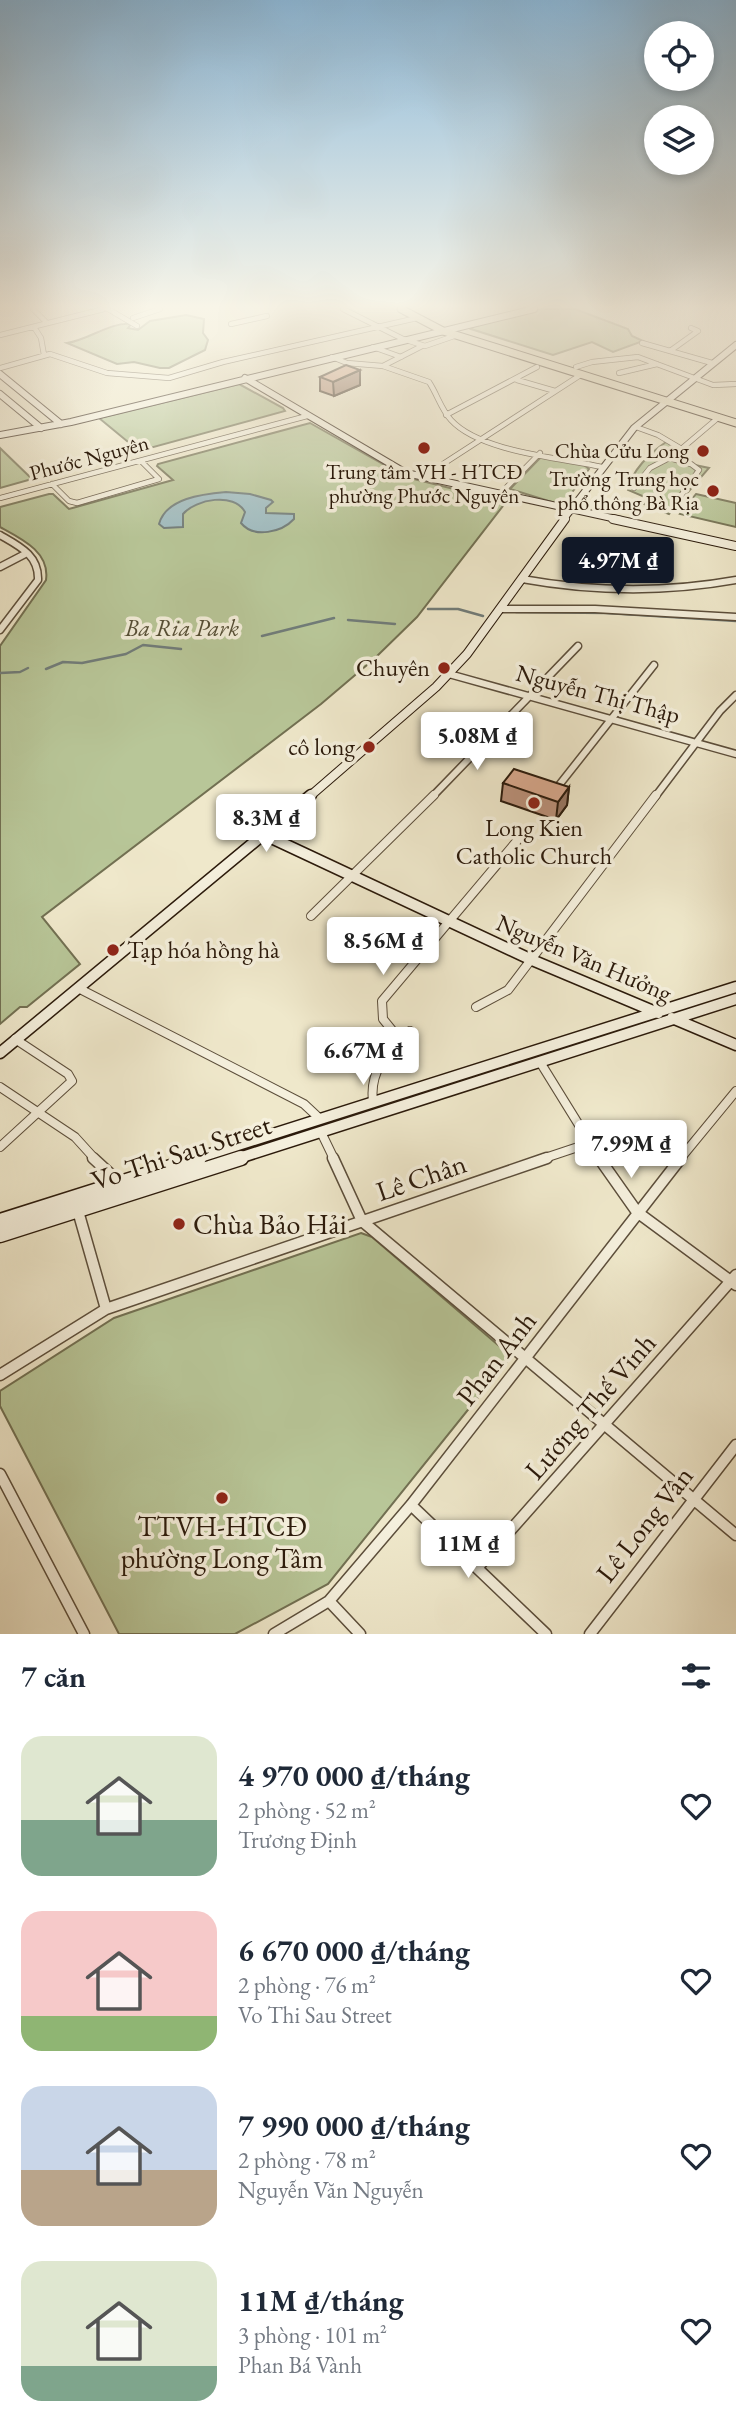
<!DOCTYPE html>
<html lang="vi">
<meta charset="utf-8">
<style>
:root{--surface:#fff;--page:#f6f6f7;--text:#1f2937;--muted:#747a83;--accent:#111827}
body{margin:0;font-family:"EB Garamond",serif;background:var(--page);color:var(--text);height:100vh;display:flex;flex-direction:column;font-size:26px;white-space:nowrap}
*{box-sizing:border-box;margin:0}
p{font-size:23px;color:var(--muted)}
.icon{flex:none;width:38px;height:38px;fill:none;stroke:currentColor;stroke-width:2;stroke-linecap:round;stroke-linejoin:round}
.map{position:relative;height:1634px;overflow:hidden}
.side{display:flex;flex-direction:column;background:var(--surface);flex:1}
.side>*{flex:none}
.fabs{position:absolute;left:644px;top:21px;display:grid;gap:14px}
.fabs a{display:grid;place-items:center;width:70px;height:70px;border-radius:50%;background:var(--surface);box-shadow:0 4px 10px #0003;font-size:35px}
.price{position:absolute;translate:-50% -60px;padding:0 16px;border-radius:7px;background:#fff;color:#222;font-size:23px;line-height:46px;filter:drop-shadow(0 2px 4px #0008)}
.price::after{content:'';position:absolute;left:50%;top:42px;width:21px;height:16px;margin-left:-10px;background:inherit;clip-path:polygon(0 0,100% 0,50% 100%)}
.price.on{background:var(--accent);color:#fff}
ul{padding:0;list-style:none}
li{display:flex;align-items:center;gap:21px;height:175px;padding:0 21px}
li span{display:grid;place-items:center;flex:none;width:196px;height:140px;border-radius:21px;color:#555}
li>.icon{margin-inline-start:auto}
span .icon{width:84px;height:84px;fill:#fffc;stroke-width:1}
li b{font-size:30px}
h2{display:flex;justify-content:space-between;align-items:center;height:84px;padding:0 21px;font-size:30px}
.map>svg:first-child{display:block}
.green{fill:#b8c698;stroke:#727052;stroke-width:2}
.water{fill:#a0bdc2;stroke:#717c79;stroke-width:2}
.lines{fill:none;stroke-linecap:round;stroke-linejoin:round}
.stream{stroke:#717c79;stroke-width:2.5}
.street-far3-casing{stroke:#5c4e3b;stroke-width:6}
.street-far2-casing{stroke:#5c4e3b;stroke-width:9}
.street-far1-casing{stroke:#5c4e3b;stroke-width:10}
.street-casing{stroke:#5c4e3b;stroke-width:13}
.secondary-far3-casing{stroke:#2b1a0b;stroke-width:8}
.secondary-far2-casing{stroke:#2b1a0b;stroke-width:10}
.secondary-far1-casing{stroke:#2b1a0b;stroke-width:13}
.secondary-casing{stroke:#2b1a0b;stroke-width:17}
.primary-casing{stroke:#2b1a0b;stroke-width:9}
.street-far3{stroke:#f5f0dd;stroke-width:4.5}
.street-far2{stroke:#f5f0dd;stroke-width:6}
.street-far1{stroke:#f5f0dd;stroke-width:8}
.street{stroke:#f5f0dd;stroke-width:10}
.secondary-far3{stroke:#f5f0dd;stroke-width:6}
.secondary-far2{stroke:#f5f0dd;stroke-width:8}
.secondary-far1{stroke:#f5f0dd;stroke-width:10}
.secondary{stroke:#f5f0dd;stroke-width:14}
.primary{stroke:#efe8cb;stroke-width:7}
.wall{fill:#ba9079;stroke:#2b1a0b;stroke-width:2}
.shaded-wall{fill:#977663;stroke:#2b1a0b;stroke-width:2}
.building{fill:#d8a88d;stroke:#2b1a0b;stroke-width:2}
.poi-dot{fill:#8f2418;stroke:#f5f0dd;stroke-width:2.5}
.labels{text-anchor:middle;stroke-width:7;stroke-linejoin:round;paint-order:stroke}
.far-poi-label{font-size:21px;fill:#2b1a0b;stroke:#f5f0dd;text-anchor:end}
.far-street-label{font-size:21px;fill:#2b1a0b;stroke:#f5f0dd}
.park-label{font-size:24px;font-style:italic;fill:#554e35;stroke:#f5f0dd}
.poi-label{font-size:24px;fill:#2b1a0b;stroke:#f5f0dd;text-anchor:end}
.street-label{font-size:24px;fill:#2b1a0b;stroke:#f5f0dd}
.near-street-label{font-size:28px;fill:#2b1a0b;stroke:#f5f0dd}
.near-poi-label{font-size:28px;fill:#2b1a0b;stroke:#f5f0dd;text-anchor:start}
</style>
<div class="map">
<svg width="736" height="1634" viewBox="0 0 736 1634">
<rect width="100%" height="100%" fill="#efe8cb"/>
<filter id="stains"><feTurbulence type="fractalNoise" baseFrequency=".00286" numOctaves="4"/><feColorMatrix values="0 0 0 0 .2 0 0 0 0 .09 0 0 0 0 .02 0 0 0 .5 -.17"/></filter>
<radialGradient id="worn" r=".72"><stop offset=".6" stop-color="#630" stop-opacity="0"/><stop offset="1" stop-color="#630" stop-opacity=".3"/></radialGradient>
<!-- green -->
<path class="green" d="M541,309H575L628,329L632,336L643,341L613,352L592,342L553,355L471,329L477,324Z
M186,315L204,319L203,333L208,340L205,350L169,368H160L134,362L117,364L67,343C89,340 109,322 131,324L128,328L138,330L150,321Z
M239,384L283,408L285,411L139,451L99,418Z
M310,423L406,477L506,502L417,617L374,659L321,704L42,917L80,964L27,1007H20L0,1024V646L46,580C50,552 22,539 0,527V507L49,494H53L69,509L173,480L157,466L158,464Z
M666,442L677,449L666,459L709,468L669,514L644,504L652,500L628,490C631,471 650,453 666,442Z
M0,448L32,479L0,488Z
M542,456L584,465L589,469L565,502L555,503L510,489Z
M696,494L736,503V527L680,514Z
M361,1233L372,1237L505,1351L508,1360L328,1584L235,1634H119L0,1406V1391L114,1318Z"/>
<!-- water -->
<path class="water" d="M226,492L250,494L271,500L273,502L266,508V513L294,514V519C282,532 254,539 241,523L245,512C234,492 196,499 183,514V527L164,528L159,524C166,498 203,494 226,492Z"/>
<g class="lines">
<!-- stream -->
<path class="stream" d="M428,609H458L483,616
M516,612L606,613L736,621
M348,620L395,624
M262,636L334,618
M46,669L63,662L82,663L126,654L143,645L181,649
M0,673L20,672L28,668"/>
<defs>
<path id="street-far3" d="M33,309L47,323
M108,309L137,326
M343,309L403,339L425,346L457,335
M133,318L160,309
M231,324L267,316
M34,327L41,338L44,355
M0,335L104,309
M642,343L712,363
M373,347L401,357
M670,351L698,331L691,328
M332,357L347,363L383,366L429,382C437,394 441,409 451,420C480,452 561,458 602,467
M383,366L422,346
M576,367L592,362L638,357L713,385L736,384
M0,368L50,354L107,373L169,378L223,362L417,318
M619,373L657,364
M517,380L555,391
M446,415L537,367
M636,427L658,435L680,448
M423,477L582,374
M52,484L69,501L77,503L159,479L141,461
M634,488L650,468L673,456
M499,495L540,453
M0,498L307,416
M678,500L699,470L691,464L673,459V456L719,417"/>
<path id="street-far2" d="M0,535C19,546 39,555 38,580L0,630
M0,567L27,553
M522,579C594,592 664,593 736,580
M500,609H595L736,617
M449,674L736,754
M556,789L654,665
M432,797L578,646
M655,797L720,711L736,695"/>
<path id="street-far1" d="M311,916L434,795
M78,988L304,1104L319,1118
M476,1007L508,990L656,795
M400,1040L383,1019L382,1001L527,829
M540,1062L600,1159
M0,1087L75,1137L95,1159
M373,1101C369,1069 389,1052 410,1031
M321,1132L334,1159
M0,1147L72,1081L68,1074L15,1039
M542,1159L590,1143
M680,1159L736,1091"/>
<path id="street" d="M93,1158L118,1181
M333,1158L362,1221L736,1535
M599,1158L637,1212L736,1285
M78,1211L106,1309
M0,1375L106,1309L547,1158
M0,1474L84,1634
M411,1505L546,1634
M478,1567L736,1275
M329,1601L360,1634
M274,1634L329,1601L411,1505L681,1158
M590,1634L736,1445"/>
<path id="secondary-far3" d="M0,374L61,424
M245,378L406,473L621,520
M0,394L41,428
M0,435L71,422L534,309
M563,520L634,428L736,345"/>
<path id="secondary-far2" d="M613,519L736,546
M309,797L436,687L467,654L565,519"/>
<path id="secondary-far1" d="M265,835L532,960L658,1013
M672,1018L736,1045
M0,1053L311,795
M194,1159L736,987
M236,1159L736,999"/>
<path id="secondary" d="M0,1221L199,1158
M0,1235L241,1158"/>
<path id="primary" d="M401,309L443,331L736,423"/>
</defs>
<!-- street-far3 casing -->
<use href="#street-far3" class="street-far3-casing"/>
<!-- street-far2 casing -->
<use href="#street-far2" class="street-far2-casing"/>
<!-- street-far1 casing -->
<use href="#street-far1" class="street-far1-casing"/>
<!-- street casing -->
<use href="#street" class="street-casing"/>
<!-- secondary-far3 casing -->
<use href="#secondary-far3" class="secondary-far3-casing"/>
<!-- secondary-far2 casing -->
<use href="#secondary-far2" class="secondary-far2-casing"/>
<!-- secondary-far1 casing -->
<use href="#secondary-far1" class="secondary-far1-casing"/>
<!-- secondary casing -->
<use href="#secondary" class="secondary-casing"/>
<!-- primary casing -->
<use href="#primary" class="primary-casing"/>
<!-- street-far3 -->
<use href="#street-far3" class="street-far3"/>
<!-- street-far2 -->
<use href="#street-far2" class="street-far2"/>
<!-- street-far1 -->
<use href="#street-far1" class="street-far1"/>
<!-- street -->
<use href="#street" class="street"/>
<!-- secondary-far3 -->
<use href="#secondary-far3" class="secondary-far3"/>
<!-- secondary-far2 -->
<use href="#secondary-far2" class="secondary-far2"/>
<!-- secondary-far1 -->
<use href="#secondary-far1" class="secondary-far1"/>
<!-- secondary -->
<use href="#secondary" class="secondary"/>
<!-- primary -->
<use href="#primary" class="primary"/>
</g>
<!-- wall -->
<path class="wall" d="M360,370V385L334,396L320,391V377Z
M503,783L569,787L567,805L556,820L501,801Z"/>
<!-- shaded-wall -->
<path class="shaded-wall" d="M360,370V385L334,396L333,382Z
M569,787L567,805L556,820L558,802Z"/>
<!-- building -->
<path class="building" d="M346,365L360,370L333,382L320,377Z
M514,769L569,787L558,802L503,783Z"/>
<!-- sky -->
<linearGradient id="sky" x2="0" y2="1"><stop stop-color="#8bb8d9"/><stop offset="0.57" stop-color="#f8f5e8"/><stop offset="1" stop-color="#f8f5e8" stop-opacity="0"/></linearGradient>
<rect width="736" height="538" fill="url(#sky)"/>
<!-- markers -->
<g class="poi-dot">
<circle cx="424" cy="448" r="7"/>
<circle cx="703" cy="451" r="7"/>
<circle cx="713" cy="491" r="7"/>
<circle cx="444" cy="668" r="7"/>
<circle cx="369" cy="747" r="7"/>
<circle cx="534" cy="803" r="7"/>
<circle cx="113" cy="950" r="7"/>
<circle cx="179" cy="1224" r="7"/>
<circle cx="222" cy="1498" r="7"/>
</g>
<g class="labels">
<!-- far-poi labels -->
<g class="far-poi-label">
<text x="689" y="458">Chùa Cửu Long</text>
<text x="424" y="479" text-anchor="middle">Trung tâm VH - HTCĐ<tspan x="424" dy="24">phường Phước Nguyên</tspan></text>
<text x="699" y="486">Trường Trung học<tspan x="699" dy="24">phổ thông Bà Rịa</tspan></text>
</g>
<!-- far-street labels -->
<g class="far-street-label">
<text transform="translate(89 458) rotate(-15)" y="7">Phước Nguyên</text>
</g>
<!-- park labels -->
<g class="park-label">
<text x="182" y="636">Ba Ria Park</text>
</g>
<!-- poi labels -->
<g class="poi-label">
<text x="430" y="676">Chuyên</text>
<text x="355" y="755">cô long</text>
<text x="534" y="836" text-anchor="middle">Long Kien<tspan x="534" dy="28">Catholic Church</tspan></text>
<text x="127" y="958" text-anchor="start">Tạp hóa hồng hà</text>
</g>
<!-- street labels -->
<g class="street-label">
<text transform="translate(598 694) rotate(15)" y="8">Nguyễn Thị Thập</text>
<text transform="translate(584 958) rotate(23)" y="8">Nguyễn Văn Hưởng</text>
</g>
<!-- near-street labels -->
<g class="near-street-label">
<text transform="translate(181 1152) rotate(-18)" y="10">Vo Thi Sau Street</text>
<text transform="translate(421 1177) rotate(-19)" y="10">Lê Chân</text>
<text transform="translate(496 1358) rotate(-52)" y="10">Phan Anh</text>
<text transform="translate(590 1406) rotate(-49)" y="10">Lương Thế Vinh</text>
<text transform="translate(644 1524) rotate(-52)" y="10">Lê Long Vân</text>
</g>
<!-- near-poi labels -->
<g class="near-poi-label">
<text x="193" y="1234">Chùa Bảo Hải</text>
<text x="222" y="1536" text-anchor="middle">TTVH-HTCĐ<tspan x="222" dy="32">phường Long Tâm</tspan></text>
</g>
</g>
<rect width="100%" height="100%" filter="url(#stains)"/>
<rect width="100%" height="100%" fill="url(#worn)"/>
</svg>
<div class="fabs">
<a><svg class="icon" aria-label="locate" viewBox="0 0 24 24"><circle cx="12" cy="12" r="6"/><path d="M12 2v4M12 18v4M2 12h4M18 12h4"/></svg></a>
<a><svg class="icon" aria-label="layers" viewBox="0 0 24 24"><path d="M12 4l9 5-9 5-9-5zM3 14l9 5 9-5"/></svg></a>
</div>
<b class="price on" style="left:618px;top:597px">4.97M ₫</b>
<b class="price" style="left:477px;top:772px">5.08M ₫</b>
<b class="price" style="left:266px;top:854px">8.3M ₫</b>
<b class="price" style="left:383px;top:977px">8.56M ₫</b>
<b class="price" style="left:363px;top:1087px">6.67M ₫</b>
<b class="price" style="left:631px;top:1180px">7.99M ₫</b>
<b class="price" style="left:468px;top:1580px">11M ₫</b>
</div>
<section class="side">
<h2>7 căn<svg class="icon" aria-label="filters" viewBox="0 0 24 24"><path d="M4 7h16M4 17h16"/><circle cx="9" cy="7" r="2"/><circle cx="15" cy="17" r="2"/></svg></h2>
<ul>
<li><span style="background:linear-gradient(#dfe7d0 60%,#7fa58c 0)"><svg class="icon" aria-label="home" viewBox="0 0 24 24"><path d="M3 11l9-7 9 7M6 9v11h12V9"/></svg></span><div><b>4 970 000 ₫/tháng</b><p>2 phòng · 52 m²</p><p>Trương Định</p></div><svg class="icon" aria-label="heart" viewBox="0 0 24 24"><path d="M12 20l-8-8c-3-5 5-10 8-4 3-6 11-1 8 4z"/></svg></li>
<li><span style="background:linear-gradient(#f6c9c9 75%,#8fb573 0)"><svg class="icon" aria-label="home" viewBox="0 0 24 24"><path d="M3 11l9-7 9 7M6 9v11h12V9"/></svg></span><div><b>6 670 000 ₫/tháng</b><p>2 phòng · 76 m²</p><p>Vo Thi Sau Street</p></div><svg class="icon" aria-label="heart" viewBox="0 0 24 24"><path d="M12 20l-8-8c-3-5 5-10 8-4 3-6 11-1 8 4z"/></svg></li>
<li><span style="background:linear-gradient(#c9d6e8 60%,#b9a48a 0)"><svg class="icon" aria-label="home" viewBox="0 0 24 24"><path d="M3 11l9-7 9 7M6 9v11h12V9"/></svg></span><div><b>7 990 000 ₫/tháng</b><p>2 phòng · 78 m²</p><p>Nguyễn Văn Nguyễn</p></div><svg class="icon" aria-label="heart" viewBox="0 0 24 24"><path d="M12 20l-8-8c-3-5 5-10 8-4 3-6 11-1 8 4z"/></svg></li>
<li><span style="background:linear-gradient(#dfe7d0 75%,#7fa58c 0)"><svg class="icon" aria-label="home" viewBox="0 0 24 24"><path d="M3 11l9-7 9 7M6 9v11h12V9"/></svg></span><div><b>11M ₫/tháng</b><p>3 phòng · 101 m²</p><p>Phan Bá Vành</p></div><svg class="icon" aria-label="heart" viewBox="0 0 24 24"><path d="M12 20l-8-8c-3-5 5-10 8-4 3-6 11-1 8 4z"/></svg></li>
</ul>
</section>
